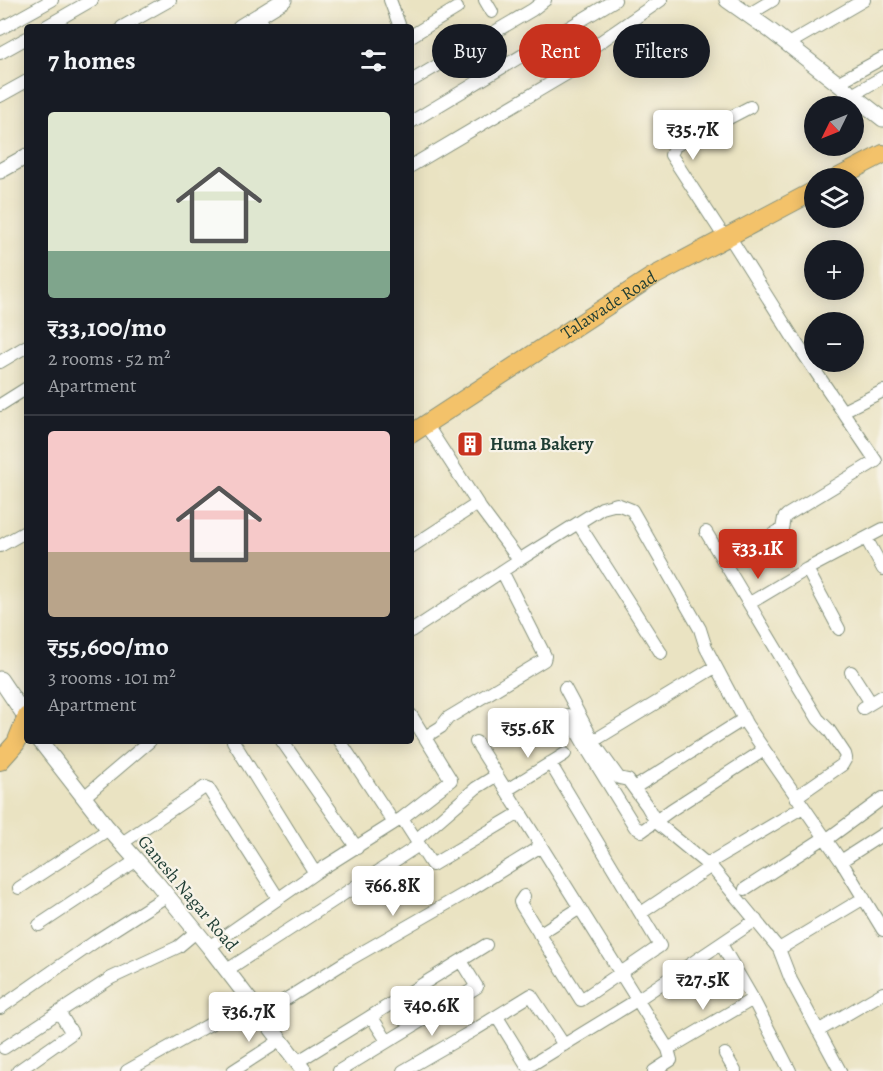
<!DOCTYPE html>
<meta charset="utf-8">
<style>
:root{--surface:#171b24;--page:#242831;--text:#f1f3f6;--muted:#9ea1a6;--line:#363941;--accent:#c8321e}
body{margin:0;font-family:Alegreya,serif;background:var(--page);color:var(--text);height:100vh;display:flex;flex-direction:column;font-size:22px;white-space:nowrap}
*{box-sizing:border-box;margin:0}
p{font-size:20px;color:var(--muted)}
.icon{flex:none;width:33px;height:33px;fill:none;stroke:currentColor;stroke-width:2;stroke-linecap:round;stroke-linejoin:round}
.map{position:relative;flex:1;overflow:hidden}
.sheet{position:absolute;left:24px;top:24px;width:390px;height:720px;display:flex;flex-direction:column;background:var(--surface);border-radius:6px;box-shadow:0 3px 15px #0003}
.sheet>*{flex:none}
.banner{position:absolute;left:432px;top:24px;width:360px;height:54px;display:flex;gap:12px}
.needle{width:39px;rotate:227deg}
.buttons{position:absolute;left:804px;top:96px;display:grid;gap:12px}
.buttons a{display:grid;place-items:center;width:60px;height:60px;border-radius:50%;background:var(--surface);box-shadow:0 3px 15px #0003;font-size:30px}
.price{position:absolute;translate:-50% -51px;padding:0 14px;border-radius:6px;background:#fff;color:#222;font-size:20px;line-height:39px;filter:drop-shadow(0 2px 3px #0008)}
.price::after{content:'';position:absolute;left:50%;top:36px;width:18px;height:14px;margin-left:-9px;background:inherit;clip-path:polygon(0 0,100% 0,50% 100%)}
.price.selected{background:var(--accent);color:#fff}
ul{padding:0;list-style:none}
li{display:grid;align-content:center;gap:12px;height:318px;padding:0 24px}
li+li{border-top:2px solid var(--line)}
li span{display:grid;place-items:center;height:186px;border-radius:6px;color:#555}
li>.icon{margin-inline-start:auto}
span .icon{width:108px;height:108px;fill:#fffc;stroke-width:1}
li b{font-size:26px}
h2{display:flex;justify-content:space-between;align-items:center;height:72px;padding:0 24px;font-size:26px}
.tag{padding:0 21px;border-radius:27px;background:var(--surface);box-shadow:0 3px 15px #0003;font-size:21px;line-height:54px}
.tag.selected{background:var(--accent);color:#fff}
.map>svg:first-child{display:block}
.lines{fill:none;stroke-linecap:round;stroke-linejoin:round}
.minor-casing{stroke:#84907b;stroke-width:14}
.tertiary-casing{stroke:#84907b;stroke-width:17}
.primary-casing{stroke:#84907b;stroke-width:20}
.minor{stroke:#fff;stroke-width:12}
.tertiary{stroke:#fff;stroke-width:15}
.primary{stroke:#f3c26a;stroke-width:18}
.labels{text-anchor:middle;stroke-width:4.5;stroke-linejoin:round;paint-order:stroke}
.street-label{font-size:18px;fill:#1f3d34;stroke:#f7f3e8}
.poi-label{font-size:18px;font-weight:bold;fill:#1f3d34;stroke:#f7f3e8;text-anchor:start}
</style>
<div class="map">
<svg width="883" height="1071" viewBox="0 0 883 1071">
<rect width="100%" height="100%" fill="#f7f3e8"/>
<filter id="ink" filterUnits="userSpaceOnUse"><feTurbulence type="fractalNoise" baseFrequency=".0167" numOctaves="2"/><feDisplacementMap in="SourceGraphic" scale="12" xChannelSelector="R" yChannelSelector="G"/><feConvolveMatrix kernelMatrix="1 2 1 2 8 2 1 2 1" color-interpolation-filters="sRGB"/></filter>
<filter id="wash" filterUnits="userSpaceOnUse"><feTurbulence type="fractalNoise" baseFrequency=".008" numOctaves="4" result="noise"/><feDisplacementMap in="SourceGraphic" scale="24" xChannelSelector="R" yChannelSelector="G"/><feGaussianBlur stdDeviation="1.35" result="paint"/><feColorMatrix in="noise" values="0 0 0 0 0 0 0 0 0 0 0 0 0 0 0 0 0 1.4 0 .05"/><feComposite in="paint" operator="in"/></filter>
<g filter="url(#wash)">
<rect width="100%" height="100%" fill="#eae3c2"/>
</g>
<g filter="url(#ink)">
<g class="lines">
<defs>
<path id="minor" d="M390,0L400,27
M485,0L492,12
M748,15L773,0
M258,16L265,27
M45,27L92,0
M122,27L170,0
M0,29L52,0
M411,36L457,8
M788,44L864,0
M0,53L27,38
M411,81L532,10L545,0
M837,83L883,58
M852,95L883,77
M0,96L27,81
M411,122L615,0
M411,166L585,63L593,47L661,0
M725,238L671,155L675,146L750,107
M0,362L27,346
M0,405L27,388
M843,411L883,391
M426,424L481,509L519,560L602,508L617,504L632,510L700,629L706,648L747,725L841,861L883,930
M578,523L661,653
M706,532L818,719L829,730L845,754L846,758L842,765L796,797
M866,538L883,569
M0,546L27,531
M411,547L477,504
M725,563L782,529L784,518L787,515L876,461L797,344L729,236
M807,569L839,629
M750,603L807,569L883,529
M411,631L519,560
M715,667L585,746L635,827L642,831L671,810L764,750
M851,672L871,703
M565,688L596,746L619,778L628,780L647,806L656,822L714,870L779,949L791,980L840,1071
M863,708L883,696
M567,715L585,746
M425,737L441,727L448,718L544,660L545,656L542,650L502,571
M233,741L315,873
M282,741L357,848
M340,741L394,823
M476,742L668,1049L671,1060L654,1071
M634,788L744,719
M507,790L565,754
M84,797L150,741
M402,818L432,865L521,812
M416,840L476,788L497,775
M826,840L883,798
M122,843L205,787L208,788L278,898
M841,861L883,834
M707,864L803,807
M19,888L109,829
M745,889L824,838
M524,896L520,902L522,906L581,1000L660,946L550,763
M641,913L710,867
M39,925L137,860
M539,934L580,908
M721,944L753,999L790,1071
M209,947L315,873L402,818L451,780L411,715
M779,949L864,898
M227,970L419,845
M0,1008L96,941L168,895
M261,1015L347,961L464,894L541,846
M371,1016L387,1041
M497,1017L526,1064L531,1065L637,1000L756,920
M818,1031L883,993
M4,1048L111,978L178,947L196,932
M668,1049L753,999
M725,1054L735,1071
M297,1062L486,945
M18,1071L72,1033L59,1012
M127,1071L251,1001
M233,1071L281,1040
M339,1071L477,987L461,961
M403,1071L476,1029L531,995L564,1045"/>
<path id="tertiary" d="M727,0L771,31L883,119
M240,27L284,0
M0,171L27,156
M0,679L27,719
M40,741L107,827L157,883L209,947L304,1071"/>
<g id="primary">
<path d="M837,178L883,154"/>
<path id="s1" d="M411,434L650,278L814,191"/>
<path d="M0,761L16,743L27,716"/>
</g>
</defs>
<!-- minor casing -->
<use href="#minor" class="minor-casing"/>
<!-- tertiary casing -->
<use href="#tertiary" class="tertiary-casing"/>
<!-- primary casing -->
<use href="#primary" class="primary-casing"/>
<!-- minor -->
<use href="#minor" class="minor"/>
<!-- tertiary -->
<use href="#tertiary" class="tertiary"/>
<!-- primary -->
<use href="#primary" class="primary"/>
</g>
</g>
<!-- icons -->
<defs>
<symbol id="building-square" viewBox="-11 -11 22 22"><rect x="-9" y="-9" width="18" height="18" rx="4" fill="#c8321e" stroke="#f7f3e8"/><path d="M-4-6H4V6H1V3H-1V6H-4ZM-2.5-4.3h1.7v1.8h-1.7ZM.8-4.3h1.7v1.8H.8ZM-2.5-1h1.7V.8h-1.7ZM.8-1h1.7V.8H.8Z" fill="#fff"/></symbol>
</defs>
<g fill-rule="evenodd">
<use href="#building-square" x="455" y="429" width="30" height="30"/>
</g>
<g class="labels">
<!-- street labels -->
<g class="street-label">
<text dy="6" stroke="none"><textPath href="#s1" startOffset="236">Talawade Road</textPath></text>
<text transform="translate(188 893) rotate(50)" y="6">Ganesh Nagar Road</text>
</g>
<!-- poi labels -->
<g class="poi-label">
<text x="490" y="450">Huma Bakery</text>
</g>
</g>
</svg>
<div class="buttons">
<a><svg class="needle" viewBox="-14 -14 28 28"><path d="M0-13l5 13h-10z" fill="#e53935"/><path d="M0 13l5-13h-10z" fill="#9ea1a6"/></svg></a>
<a><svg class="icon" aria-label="layers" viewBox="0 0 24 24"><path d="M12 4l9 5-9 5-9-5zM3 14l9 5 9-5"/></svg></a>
<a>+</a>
<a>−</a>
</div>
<b class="price" style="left:693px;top:161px">₹35.7K</b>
<b class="price selected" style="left:758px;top:580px">₹33.1K</b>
<b class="price" style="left:528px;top:759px">₹55.6K</b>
<b class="price" style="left:393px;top:917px">₹66.8K</b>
<b class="price" style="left:703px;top:1011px">₹27.5K</b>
<b class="price" style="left:432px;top:1037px">₹40.6K</b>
<b class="price" style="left:249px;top:1043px">₹36.7K</b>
<div class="banner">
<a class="tag">Buy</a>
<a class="tag selected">Rent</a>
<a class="tag">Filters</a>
</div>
<section class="sheet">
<h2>7 homes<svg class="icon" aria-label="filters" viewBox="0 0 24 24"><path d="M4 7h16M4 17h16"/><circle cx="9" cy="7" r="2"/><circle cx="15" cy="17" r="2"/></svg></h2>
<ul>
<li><span style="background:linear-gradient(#dfe7d0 75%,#7fa58c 0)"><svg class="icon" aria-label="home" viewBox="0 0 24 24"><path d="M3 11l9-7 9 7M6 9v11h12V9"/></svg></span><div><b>₹33,100/mo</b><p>2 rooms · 52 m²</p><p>Apartment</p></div></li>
<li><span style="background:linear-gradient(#f6c9c9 65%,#b9a48a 0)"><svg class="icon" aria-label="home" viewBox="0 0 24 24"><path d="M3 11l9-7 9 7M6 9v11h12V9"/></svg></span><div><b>₹55,600/mo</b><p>3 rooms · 101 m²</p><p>Apartment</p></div></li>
</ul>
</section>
</div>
